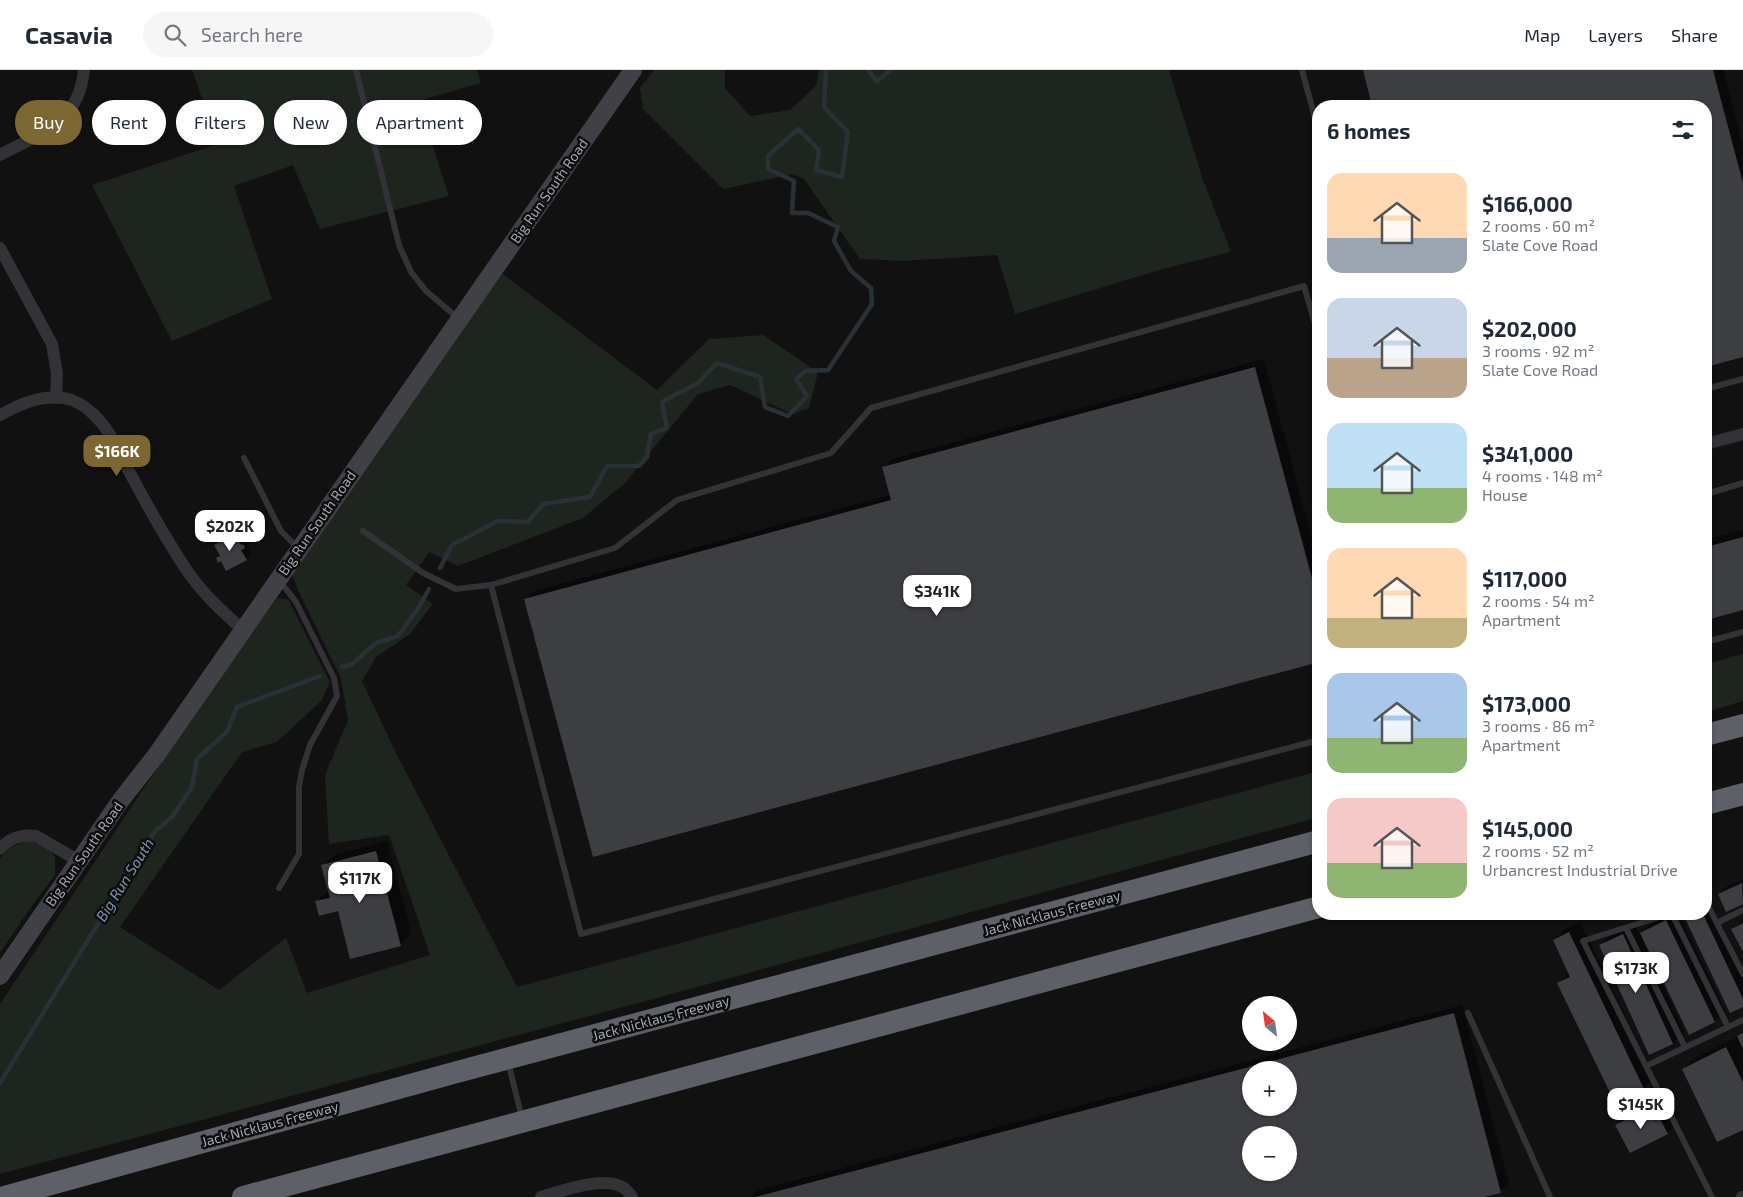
<!DOCTYPE html>
<meta charset="utf-8">
<style>
:root{--surface:#fff;--page:#f6f6f7;--text:#1f2937;--muted:#747a83;--line:#e0e1e3;--accent:#7c6732}
body{margin:0;font-family:"Exo 2",sans-serif;background:var(--page);color:var(--text);height:100vh;display:flex;flex-direction:column;font-size:19px;white-space:nowrap}
*{box-sizing:border-box;margin:0}
p{font-size:16px;color:var(--muted)}
.icon{flex:none;width:28px;height:28px;fill:none;stroke:currentColor;stroke-width:2;stroke-linecap:round;stroke-linejoin:round}
.map{position:relative;flex:1;overflow:hidden}
.sheet{position:absolute;left:1312px;top:30px;width:400px;height:820px;display:flex;flex-direction:column;background:var(--surface);border-radius:20px;box-shadow:0 1px 4px #0004}
.sheet>*{flex:none}
.top-card{position:absolute;left:15px;top:30px;width:475px;height:45px;display:flex;gap:10px}
.needle{width:32px;rotate:331deg}
.buttons{position:absolute;left:1242px;top:926px;display:grid;gap:10px}
.buttons a{display:grid;place-items:center;width:55px;height:55px;border-radius:50%;background:var(--surface);box-shadow:0 1px 4px #0004;font-size:25px}
.price{position:absolute;translate:-50% -42px;padding:0 11px;border-radius:10px;background:#fff;color:#222;font-size:16px;line-height:32px;filter:drop-shadow(0 1px 2px #0008)}
.price::after{content:'';position:absolute;left:50%;top:30px;width:15px;height:11px;margin-left:-8px;background:inherit;clip-path:polygon(0 0,100% 0,50% 100%)}
.price.selected{background:var(--accent);color:#fff}
ul{padding:0;list-style:none}
li{display:flex;align-items:center;gap:15px;height:125px;padding:0 15px}
li span{display:grid;place-items:center;flex:none;width:140px;height:100px;border-radius:15px;color:#555}
li>.icon{margin-inline-start:auto}
span .icon{width:60px;height:60px;fill:#fffc;stroke-width:1}
li b{font-size:21px}
h2{display:flex;justify-content:space-between;align-items:center;height:60px;padding:0 15px;font-size:21px}
.chip{padding:0 18px;border-radius:22px;background:var(--surface);box-shadow:0 1px 4px #0004;font-size:18px;line-height:45px}
.chip.selected{background:var(--accent);color:#fff}
header{display:flex;align-items:center;gap:30px;box-sizing:border-box;height:70px;padding:0 25px;background:var(--surface);border-bottom:1px solid var(--line)}
header strong{font-size:24px}
nav{display:flex;gap:28px;margin-inline-start:auto;font-size:18px}
.search{width:350px;height:45px;background:var(--page);display:flex;align-items:center;gap:12px;box-sizing:border-box;padding:0 18px;border-radius:28px;color:var(--muted);font-size:19px}
.map>svg:first-child{display:block}
.green{fill:#1d251e}
.shadow{fill:#0007;fill-rule:evenodd}
.lines{fill:none;stroke-linecap:round;stroke-linejoin:round}
.stream{stroke:#293137;stroke-width:4.5}
.building{fill:#3d3e42;fill-rule:evenodd}
.lane{stroke:#323237;stroke-width:6}
.street{stroke:#323237;stroke-width:12}
.secondary{stroke:#404147;stroke-width:18}
.highway{stroke:#5e6068;stroke-width:22}
.labels{text-anchor:middle;stroke-width:5;stroke-linejoin:round;paint-order:stroke}
.street-label{font-size:14px;fill:#a2a7b3;stroke:#0c0c0d}
.water-label{font-size:15px;font-style:italic;fill:#7994ae;stroke:#0c0c0d}
</style>
<header>
<strong>Casavia</strong>
<div class="search"><svg class="icon" aria-label="search" viewBox="0 0 24 24"><circle cx="10" cy="10" r="6"/><path d="M15 15l6 6"/></svg>Search here</div>
<nav><a>Map</a><a>Layers</a><a>Share</a></nav>
</header>
<div class="map">
<svg width="1743" height="1127" viewBox="0 0 1743 1127">
<rect width="100%" height="100%" fill="#111112"/>
<!-- green -->
<path class="green" d="M192,0H477L481,13L418,31L449,126L320,159L293,95L234,116L272,229L172,271L92,115L218,74Z
M654,0H725V18L750,46L790,40L816,16L819,0H1169L1202,107L1231,182L1159,200L1015,244L997,185L903,191L860,189L804,109L793,104L723,119L643,39L640,18Z
M500,202L657,320L709,269L763,265L818,302L809,338L792,344L730,315L698,324L625,413L583,448L458,496L429,482L406,515L433,534L410,564L376,587L362,611L396,683L517,917L1319,701V747L668,925L0,1104V934L194,643L277,528L288,529L330,612L322,630L277,672L242,682L120,857L219,920L286,868L307,923L430,885L389,765L329,774L325,705L348,650L341,609L297,518L291,501Z
M1743,584V631L1706,642V594Z
M31,771L50,780L55,788V805L26,844L0,883V789C9,777 17,773 31,771Z"/>
<!-- shadow -->
<path class="shadow" d="M1364,0H1723L1743,75V286L1706,36H1374Z
M1264,289L1319,496V591L525,529L534,521L890,425L883,398L891,389Z
M241,459L247,471L249,470L250,472L247,475L251,484L246,489L217,488L220,485L215,475L220,470Z
M1743,460V539L1706,549V469Z
M387,771L411,863L400,875L339,840L316,832L329,820L323,796L334,785Z
M1743,809V833L1727,841L1719,825L1727,816Z
M1706,832L1743,903V936L1686,846L1688,844H1706Z
M1670,844H1679L1725,940L1714,951L1644,868L1642,869L1684,962L1673,973L1600,876L1611,864L1635,854L1640,865L1652,852Z
M1743,849V880L1733,859Z
M1580,852L1655,1007L1644,1018L1615,1031L1558,914L1569,903L1554,870L1565,859Z
M1462,935L1509,1113L1500,1121L1479,1127H752L758,1120ZM1251,1000H1289V1038H1251ZM1251,1065H1289V1102H1251Z
M1743,962V1058L1683,999L1695,988L1738,967Z
M1657,1031L1663,1044L1669,1041L1675,1055L1667,1063L1617,1055L1625,1047Z"/>
<g class="lines">
<!-- stream -->
<path class="stream" d="M868,0L877,11L891,0
M440,498L452,475L498,451L528,452L543,434L590,427L607,396H639L647,387L651,364L667,358L662,332L698,313L717,293L760,307L765,337L788,346L807,326L796,309L805,301L828,300L872,234L871,218L851,201L834,171L838,157L808,143H792L794,111L768,99V86L798,59L819,80L816,100L842,107L848,62L824,37L826,0
M342,597L352,594L376,573L398,566L419,537L429,519
M0,1013L155,761L172,747L192,717L197,689L227,662L237,637L320,606"/>
</g>
<!-- building -->
<path class="building" d="M1363,0H1713L1743,113V287L1706,297V36H1372Z
M1255,297L1319,534V592L593,787L524,529L891,430L882,397Z
M235,463L241,475L243,474L245,478L241,480L247,490L226,501L221,491L218,493L216,488L220,486L214,475Z
M1743,467V540L1706,550V477Z
M376,781L401,876L350,889L338,841L319,846L315,831L330,828L321,795Z
M1742,813L1743,834L1726,842L1718,824Z
M1689,844H1703L1743,929V937L1730,943L1684,846Z
M1666,850L1715,952L1689,965L1640,863Z
M1743,853V882L1731,859Z
M1569,862L1644,1019L1615,1033L1557,913L1570,907L1553,870Z
M1623,864L1673,974L1649,985L1599,875Z
M1454,943L1501,1123L1484,1127H755ZM1251,1000H1289V1038H1251ZM1251,1065H1289V1102H1251Z
M1743,963V979L1737,966Z
M1726,977L1743,1012V1060L1717,1072L1682,999Z
M1648,1038L1655,1051L1660,1049L1668,1064L1630,1083L1615,1055Z"/>
<g class="lines">
<!-- lane -->
<path class="lane" d="M356,0L399,175L411,202L426,221L459,249
M1302,0L1319,63
M1706,319L1743,309
M244,388L281,461L298,478
M1706,424L1743,413
M363,461L423,503L456,519L491,515L581,864L1319,670
M279,510L296,532L334,608L337,626L310,675L302,700L299,717V784L279,818
M491,515L615,478L677,430L831,383L871,338L1304,216L1319,268
M1706,572L1743,562
M1706,832L1743,904
M1669,844L1583,871L1712,1127
M1672,844L1728,957
M1717,853L1743,840
M1626,858L1685,977
M1468,943L1550,1127
M508,992L522,1048
M1646,996L1743,950"/>
<!-- street -->
<path class="street" d="M0,85C41,63 79,53 84,0
M0,178L52,274L57,304L56,328
M0,345C22,333 47,322 72,330C82,334 93,343 100,351C113,366 121,386 130,403C148,437 167,471 188,502C203,524 223,542 243,560
M1706,374L1743,364
M0,779C10,767 22,764 36,766L79,791
M541,1127C562,1121 604,1105 624,1118C627,1120 630,1124 632,1127
M1742,1127H1743"/>
<!-- secondary -->
<path class="secondary" d="M0,906L121,730L157,684L633,0"/>
<!-- highway -->
<path class="highway" d="M1706,665L1743,655
M1706,734L1743,724
M4,1127L457,1002L1319,771
M243,1127L1319,837"/>
</g>
<g class="labels">
<!-- street labels -->
<g class="street-label">
<text transform="translate(549 121) rotate(-55)" y="5">Big Run South Road</text>
<text transform="translate(317 453) rotate(-55)" y="5">Big Run South Road</text>
<text transform="translate(84 784) rotate(-55)" y="5">Big Run South Road</text>
<text transform="translate(1052 843) rotate(-15)" y="5">Jack Nicklaus Freeway</text>
<text transform="translate(661 948) rotate(-15)" y="5">Jack Nicklaus Freeway</text>
<text transform="translate(270 1054) rotate(-15)" y="5">Jack Nicklaus Freeway</text>
</g>
<!-- water labels -->
<g class="water-label">
<text transform="translate(125 810) rotate(-58)" y="5">Big Run South</text>
</g>
</g>
</svg>
<div class="buttons">
<a><svg class="needle" viewBox="-14 -14 28 28"><path d="M0-13l5 13h-10z" fill="#e53935"/><path d="M0 13l5-13h-10z" fill="#747a83"/></svg></a>
<a>+</a>
<a>−</a>
</div>
<b class="price selected" style="left:117px;top:407px">$166K</b>
<b class="price" style="left:230px;top:482px">$202K</b>
<b class="price" style="left:937px;top:547px">$341K</b>
<b class="price" style="left:360px;top:834px">$117K</b>
<b class="price" style="left:1636px;top:924px">$173K</b>
<b class="price" style="left:1641px;top:1060px">$145K</b>
<div class="top-card">
<a class="chip selected">Buy</a>
<a class="chip">Rent</a>
<a class="chip">Filters</a>
<a class="chip">New</a>
<a class="chip">Apartment</a>
</div>
<section class="sheet">
<h2>6 homes<svg class="icon" aria-label="filters" viewBox="0 0 24 24"><path d="M4 7h16M4 17h16"/><circle cx="9" cy="7" r="2"/><circle cx="15" cy="17" r="2"/></svg></h2>
<ul>
<li><span style="background:linear-gradient(#ffd9b3 65%,#9aa5b1 0)"><svg class="icon" aria-label="home" viewBox="0 0 24 24"><path d="M3 11l9-7 9 7M6 9v11h12V9"/></svg></span><div><b>$166,000</b><p>2 rooms · 60 m²</p><p>Slate Cove Road</p></div></li>
<li><span style="background:linear-gradient(#c9d6e8 60%,#b9a48a 0)"><svg class="icon" aria-label="home" viewBox="0 0 24 24"><path d="M3 11l9-7 9 7M6 9v11h12V9"/></svg></span><div><b>$202,000</b><p>3 rooms · 92 m²</p><p>Slate Cove Road</p></div></li>
<li><span style="background:linear-gradient(#bfe0f5 65%,#8fb573 0)"><svg class="icon" aria-label="home" viewBox="0 0 24 24"><path d="M3 11l9-7 9 7M6 9v11h12V9"/></svg></span><div><b>$341,000</b><p>4 rooms · 148 m²</p><p>House</p></div></li>
<li><span style="background:linear-gradient(#ffd9b3 70%,#c2b280 0)"><svg class="icon" aria-label="home" viewBox="0 0 24 24"><path d="M3 11l9-7 9 7M6 9v11h12V9"/></svg></span><div><b>$117,000</b><p>2 rooms · 54 m²</p><p>Apartment</p></div></li>
<li><span style="background:linear-gradient(#a9c7e8 65%,#8fb573 0)"><svg class="icon" aria-label="home" viewBox="0 0 24 24"><path d="M3 11l9-7 9 7M6 9v11h12V9"/></svg></span><div><b>$173,000</b><p>3 rooms · 86 m²</p><p>Apartment</p></div></li>
<li><span style="background:linear-gradient(#f6c9c9 65%,#8fb573 0)"><svg class="icon" aria-label="home" viewBox="0 0 24 24"><path d="M3 11l9-7 9 7M6 9v11h12V9"/></svg></span><div><b>$145,000</b><p>2 rooms · 52 m²</p><p>Urbancrest Industrial Drive</p></div></li>
</ul>
</section>
</div>
